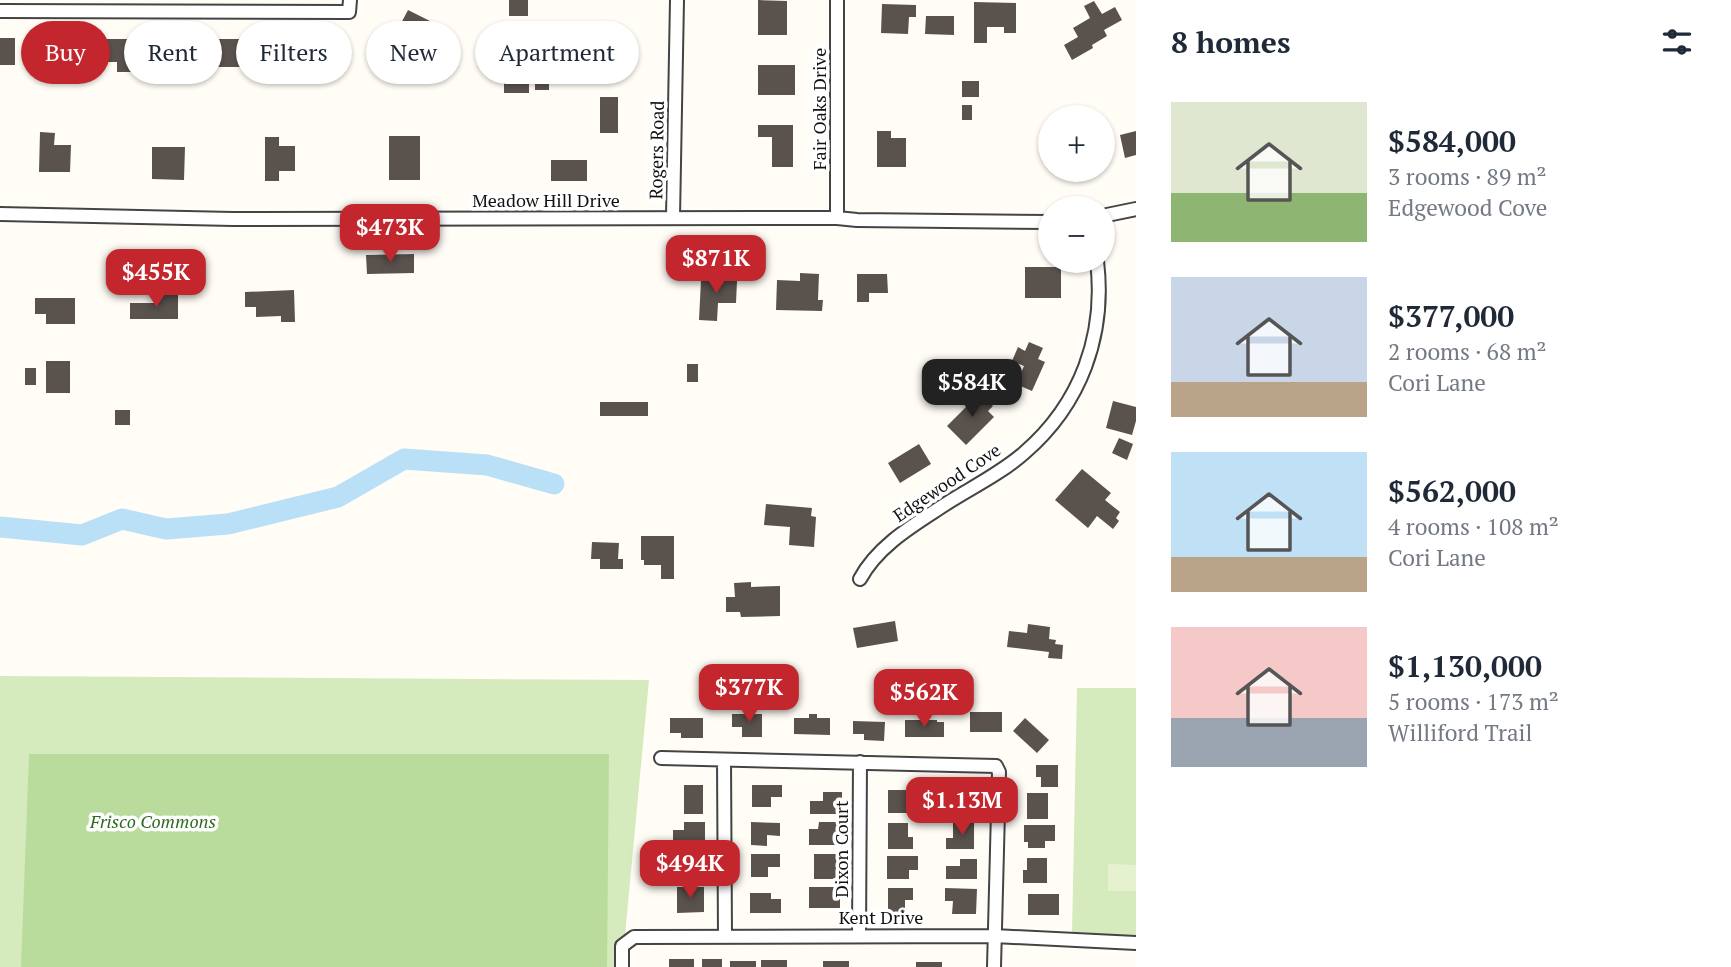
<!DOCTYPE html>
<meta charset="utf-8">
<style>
:root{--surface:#fff;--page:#f6f6f7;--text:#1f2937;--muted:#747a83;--accent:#c4262e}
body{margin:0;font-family:"PT Serif",serif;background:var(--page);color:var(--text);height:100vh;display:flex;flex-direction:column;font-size:26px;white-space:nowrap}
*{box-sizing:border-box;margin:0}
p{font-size:23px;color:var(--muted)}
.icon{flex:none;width:38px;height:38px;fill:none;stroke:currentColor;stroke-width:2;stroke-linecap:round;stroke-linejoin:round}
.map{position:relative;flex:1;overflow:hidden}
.drawer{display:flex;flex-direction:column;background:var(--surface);width:595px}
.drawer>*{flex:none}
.guide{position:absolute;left:21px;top:21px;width:665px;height:63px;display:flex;gap:14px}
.fabs{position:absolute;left:1038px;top:105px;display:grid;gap:14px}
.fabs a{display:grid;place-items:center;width:77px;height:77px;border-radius:50%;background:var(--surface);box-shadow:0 2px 5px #0004;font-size:35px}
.price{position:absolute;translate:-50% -60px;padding:0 16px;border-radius:14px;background:var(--accent);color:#fff;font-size:23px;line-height:46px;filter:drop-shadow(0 2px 4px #0008)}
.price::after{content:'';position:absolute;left:50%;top:42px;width:21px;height:16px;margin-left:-10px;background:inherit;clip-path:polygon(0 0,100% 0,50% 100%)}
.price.current{background:#222;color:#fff}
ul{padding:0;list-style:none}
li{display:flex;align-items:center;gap:21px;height:175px;padding:0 35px}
li span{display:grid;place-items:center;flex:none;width:196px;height:140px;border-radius:0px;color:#555}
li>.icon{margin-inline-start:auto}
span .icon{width:84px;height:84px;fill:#fffc;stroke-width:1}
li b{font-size:30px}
h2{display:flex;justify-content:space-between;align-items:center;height:84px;padding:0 35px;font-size:30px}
.pill{padding:0 24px;border-radius:32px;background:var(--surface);box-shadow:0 2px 5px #0004;font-size:24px;line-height:63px}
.pill.current{background:var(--accent);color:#fff}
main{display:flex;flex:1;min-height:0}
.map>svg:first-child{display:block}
.green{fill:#d5ebbd}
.forest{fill:#b9dc9c}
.pitch{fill:#e6f2cf}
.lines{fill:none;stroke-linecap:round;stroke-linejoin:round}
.river{stroke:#b9e0f7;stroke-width:21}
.building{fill:#5a524d}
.minor-casing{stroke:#444;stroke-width:16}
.minor{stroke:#fff;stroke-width:12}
.labels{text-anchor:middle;stroke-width:7;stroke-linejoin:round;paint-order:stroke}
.street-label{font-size:18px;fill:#111;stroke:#fff}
.park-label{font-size:18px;font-style:italic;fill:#2f6b1f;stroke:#fff}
</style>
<main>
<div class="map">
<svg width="1136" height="967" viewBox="0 0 1136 967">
<rect width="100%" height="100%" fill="#fffdf5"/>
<!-- green -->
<path class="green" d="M0,676L649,680L622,967H0Z
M1077,688H1136V936L1072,934Z"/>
<!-- forest -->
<path class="forest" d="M29,754H609L607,967H21Z"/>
<!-- pitch -->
<path class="pitch" d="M1108,864L1136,865V891H1108Z"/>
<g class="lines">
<!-- river -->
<path class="river" d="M0,527L82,535L122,519L166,529L228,524L338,497L404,459L487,465L554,484"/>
</g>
<!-- building -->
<path class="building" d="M509,0H528V16H509Z
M758,0L787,1V35H758Z
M1094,1L1102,14L1115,7L1122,20L1104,30L1107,36L1092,45L1093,48L1072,60L1064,45L1078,37L1073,28L1090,18L1084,6Z
M974,2L1016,3V33H1004V27H987V43H974Z
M882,4L916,5V17H909L908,34L881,33Z
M408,10L438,25L431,38L425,35L413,58L384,43L392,26L398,29Z
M926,16H954V35L925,34Z
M550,35H582V50H550Z
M0,38H15V65H0Z
M29,39H56V72H46V60H29Z
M65,39H90V67H65Z
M101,39H131V72H117V62H101Z
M215,39H244V67H215Z
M139,40H164V72H139Z
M180,40H206V73H196V62H180Z
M258,40H281V72H258Z
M289,40H315V66H301V73H289Z
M327,46H347V69H327Z
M758,65H795V95H758Z
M535,70H549V90H535Z
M504,76H529V93H504Z
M962,81H979V97H962Z
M600,97H618V133H600Z
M962,105H972V120H962Z
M758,125H793V167H772V137H758Z
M877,131H891V138H906V167H877Z
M1136,131V155L1125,158L1120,135Z
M40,132L55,133L54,145H71L70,172H39Z
M389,136H420V180H389Z
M265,137H279V146H295V171H279V181H265Z
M152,147H185L184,180L152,179Z
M551,160H587V181H551Z
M414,254V273L367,274L366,255Z
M1025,267H1061V298H1025Z
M713,268L724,269V280L737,281L736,303H718L717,321L699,320L701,280H712Z
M800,273L819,274L818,300H823L822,311L776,310L777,280L800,281Z
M857,274H887L888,293H869V302H857Z
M294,290L295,322H281V316L256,317V307H245V292Z
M154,295H178V319H130V303H154Z
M35,298H75V324H46V314H35Z
M1029,342L1043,348L1038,359L1045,362L1032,391L1016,384L1024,366L1012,361L1018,347L1025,351Z
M46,361H70V393H46Z
M687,364H698V382H687Z
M25,368H36V385H25Z
M980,393L993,406L988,411L994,417L966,445L947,426Z
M1113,401L1136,407V421L1132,435L1106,428Z
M600,402H648V416H600Z
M115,410H130V425H115Z
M1119,438L1133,444L1127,460L1112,453Z
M919,444L931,464L900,483L888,463Z
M1082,469L1111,493L1105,500L1120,512L1116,518L1119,521L1113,529L1097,516L1088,528L1055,500Z
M766,504L812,508L811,516L816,517L814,547L789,545L790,527L764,525Z
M641,536H674V579H661V565H644V560H641Z
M592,542L619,543L618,559H623V569H600V559H591Z
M751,582V587L780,586V616L741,617L740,612H726V597H735L734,583Z
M895,621L898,641L857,648L853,628Z
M1028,624L1050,627L1049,639L1056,640L1055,644L1063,645L1062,659L1048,658L1049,652L1007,647L1009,631L1027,633Z
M970,712H1002V732H970Z
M732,714H762V737H742V727H732Z
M809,714H817V718H830V735L794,734V718H809Z
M670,718H703V738H681V733H670Z
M1025,718L1049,740L1037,753L1013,731Z
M905,720H937V722H944V737H905Z
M853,721L885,722L884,741L864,740V734H853Z
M1036,765H1058V787H1041V777H1036Z
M684,785H703V814H684Z
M752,785H782V797H771V807H752Z
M949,789H978V817H958V802H949Z
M888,790H919V803H912V813H888Z
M823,792H842V814H810V801H823Z
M1027,793H1048V819H1027Z
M684,822H705V844H673V830H684Z
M751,822L780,823V836L767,835V846L751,845Z
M819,822H841V845H809V829H818Z
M888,823H908V837H913V849H888Z
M953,823H974V849H946V838H953Z
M1024,825H1055V841H1045V848H1028V842H1024Z
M678,852H703V878H685V869H678Z
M751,854H780V867H768V877H751Z
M814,854H840V879H814Z
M887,856H918V870H909V879H887Z
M1027,858H1047V883H1023V870H1027Z
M960,859H977V879H946V866H960Z
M677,887H704V912L677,913Z
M809,887H840V908H809Z
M888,888H913V900H905V916H888Z
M945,888L977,889L976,914H952L953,901H945Z
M750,893H771V899H781V913H750Z
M1028,894H1059V915H1028Z
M669,959H694V967H669Z
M702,959H722V967H702Z
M761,960H787V967H761Z
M730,961H756V967H730Z
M823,961H849V967H823Z
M916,962H942V967H916Z"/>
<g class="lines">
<defs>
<path id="minor" d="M0,11L349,12L350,0
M0,214L233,219L837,218L857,220L1050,222
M1102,216L1136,209
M673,217L677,0
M837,218V0
M860,579C876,549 907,529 935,511C964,491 998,476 1024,453C1081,404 1106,335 1097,261
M661,758L996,766L999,772L994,967
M724,760L725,936
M859,936L860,762
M622,967V946L634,937L994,936L1136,943"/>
</defs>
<!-- minor casing -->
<use href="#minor" class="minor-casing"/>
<!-- minor -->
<use href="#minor" class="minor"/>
</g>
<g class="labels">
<!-- street labels -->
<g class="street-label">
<text transform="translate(820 109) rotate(-90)" y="6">Fair Oaks Drive</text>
<text transform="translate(657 150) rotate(-89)" y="6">Rogers Road</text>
<text x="546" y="207">Meadow Hill Drive</text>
<text transform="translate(947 483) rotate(-34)" y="6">Edgewood Cove</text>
<text transform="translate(842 849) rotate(-90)" y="6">Dixon Court</text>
<text x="881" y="924">Kent Drive</text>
</g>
<!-- park labels -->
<g class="park-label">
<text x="153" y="828">Frisco Commons</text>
</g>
</g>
</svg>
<div class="fabs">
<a>+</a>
<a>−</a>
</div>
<b class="price" style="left:390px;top:264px">$473K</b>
<b class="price" style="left:716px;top:295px">$871K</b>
<b class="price" style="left:156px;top:309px">$455K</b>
<b class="price current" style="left:972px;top:419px">$584K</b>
<b class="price" style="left:749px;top:724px">$377K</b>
<b class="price" style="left:924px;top:729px">$562K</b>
<b class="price" style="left:962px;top:837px">$1.13M</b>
<b class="price" style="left:690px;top:900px">$494K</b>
<div class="guide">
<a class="pill current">Buy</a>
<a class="pill">Rent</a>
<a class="pill">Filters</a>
<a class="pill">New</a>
<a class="pill">Apartment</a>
</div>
</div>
<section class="drawer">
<h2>8 homes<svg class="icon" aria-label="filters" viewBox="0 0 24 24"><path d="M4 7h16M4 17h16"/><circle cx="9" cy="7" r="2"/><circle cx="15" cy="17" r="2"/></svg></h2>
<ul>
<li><span style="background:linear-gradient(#dfe7d0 65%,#8fb573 0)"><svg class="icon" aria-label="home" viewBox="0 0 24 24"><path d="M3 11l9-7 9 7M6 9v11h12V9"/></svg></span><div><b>$584,000</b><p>3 rooms · 89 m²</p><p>Edgewood Cove</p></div></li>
<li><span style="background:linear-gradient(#c9d6e8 75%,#b9a48a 0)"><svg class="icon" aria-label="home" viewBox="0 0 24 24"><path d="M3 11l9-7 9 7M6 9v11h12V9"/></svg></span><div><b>$377,000</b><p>2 rooms · 68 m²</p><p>Cori Lane</p></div></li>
<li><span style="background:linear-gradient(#bfe0f5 75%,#b9a48a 0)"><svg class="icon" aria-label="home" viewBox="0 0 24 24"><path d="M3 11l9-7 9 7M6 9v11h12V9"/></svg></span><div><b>$562,000</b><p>4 rooms · 108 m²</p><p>Cori Lane</p></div></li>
<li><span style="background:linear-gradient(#f6c9c9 65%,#9aa5b1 0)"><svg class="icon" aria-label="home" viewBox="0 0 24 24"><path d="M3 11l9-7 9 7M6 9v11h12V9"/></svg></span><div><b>$1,130,000</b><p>5 rooms · 173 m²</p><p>Williford Trail</p></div></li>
</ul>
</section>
</main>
